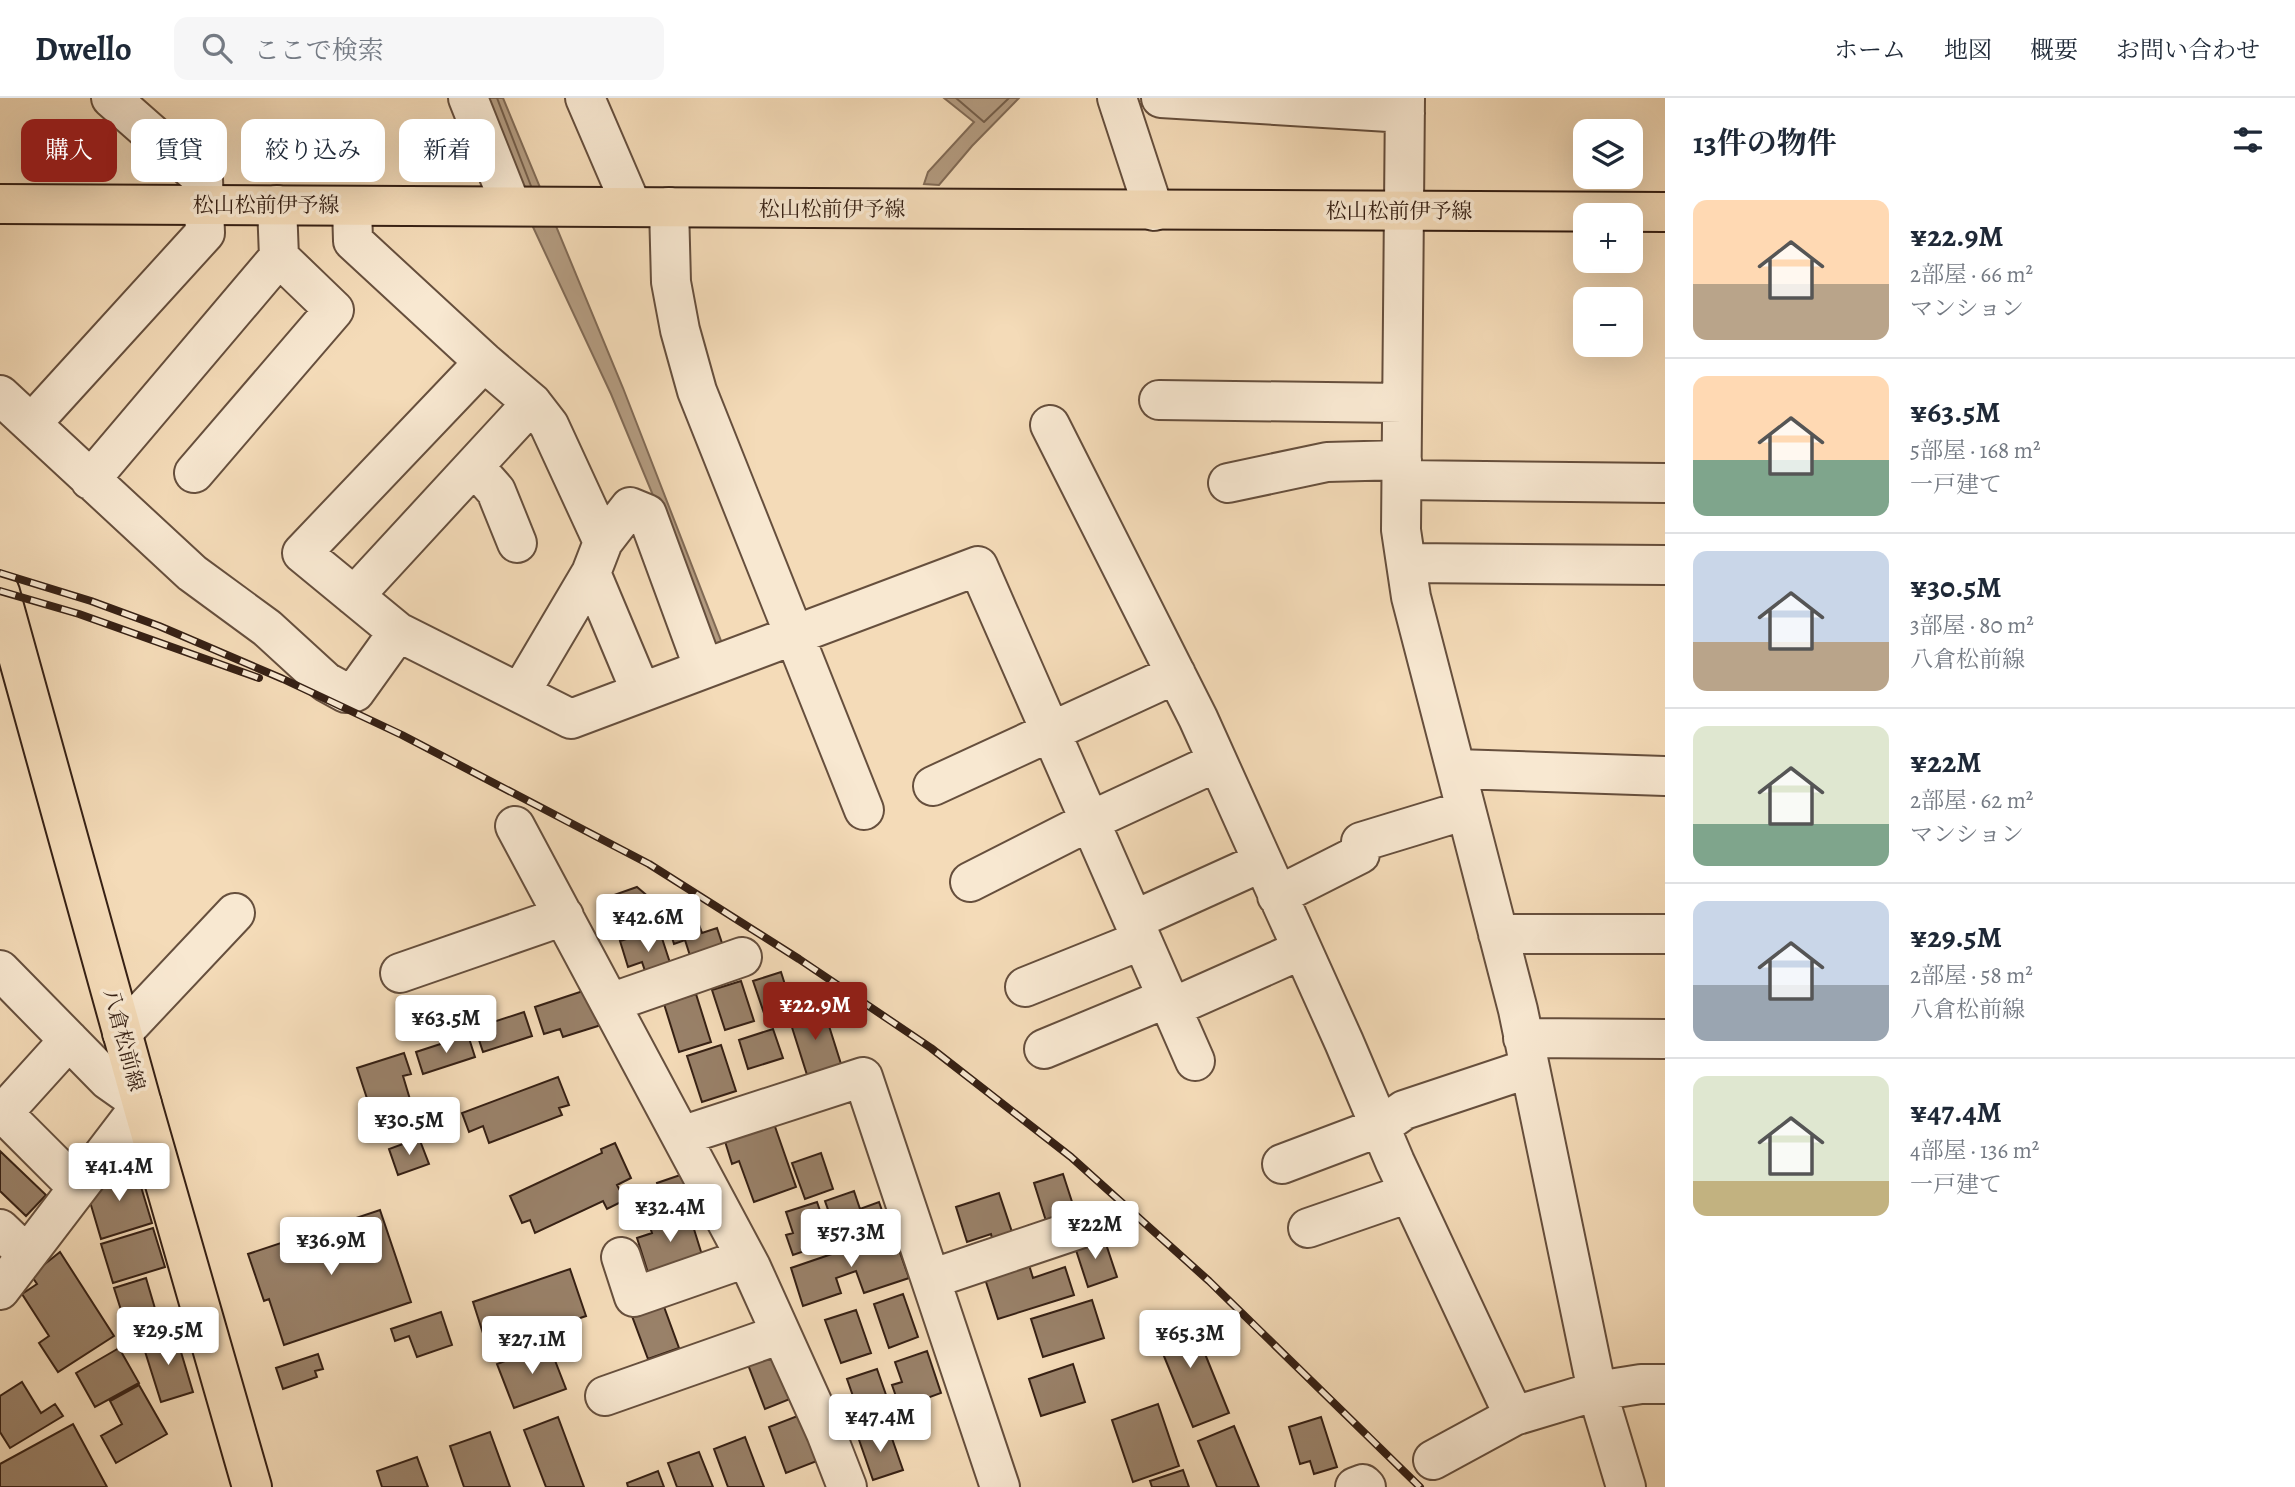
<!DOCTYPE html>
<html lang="ja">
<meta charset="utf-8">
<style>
:root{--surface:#fff;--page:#f6f6f7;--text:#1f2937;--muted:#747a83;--line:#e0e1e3;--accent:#8f2418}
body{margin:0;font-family:Alegreya,"Noto Serif JP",serif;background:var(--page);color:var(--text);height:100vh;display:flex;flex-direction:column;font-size:26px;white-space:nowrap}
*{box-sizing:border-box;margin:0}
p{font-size:23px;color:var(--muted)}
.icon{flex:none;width:38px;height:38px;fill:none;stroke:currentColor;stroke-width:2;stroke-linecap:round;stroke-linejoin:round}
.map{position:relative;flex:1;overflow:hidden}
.drawer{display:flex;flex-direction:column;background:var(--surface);width:630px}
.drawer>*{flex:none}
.banner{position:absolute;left:21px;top:21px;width:665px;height:63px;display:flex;gap:14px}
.fabs{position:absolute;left:1573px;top:21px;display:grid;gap:14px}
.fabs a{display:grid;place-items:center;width:70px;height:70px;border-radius:14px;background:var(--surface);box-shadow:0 7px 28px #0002;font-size:35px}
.price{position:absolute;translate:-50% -60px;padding:0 16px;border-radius:7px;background:#fff;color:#222;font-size:23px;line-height:46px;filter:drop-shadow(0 2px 4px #0008)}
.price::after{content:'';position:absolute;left:50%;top:42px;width:21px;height:16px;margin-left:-10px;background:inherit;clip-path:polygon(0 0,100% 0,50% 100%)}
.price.active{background:var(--accent);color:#fff}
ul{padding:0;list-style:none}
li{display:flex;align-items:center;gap:21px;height:175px;padding:0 28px}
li+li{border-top:2px solid var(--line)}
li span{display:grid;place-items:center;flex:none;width:196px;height:140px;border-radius:14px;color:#555}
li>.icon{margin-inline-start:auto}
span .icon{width:84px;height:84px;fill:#fffc;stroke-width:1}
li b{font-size:30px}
h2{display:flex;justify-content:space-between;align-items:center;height:84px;padding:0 28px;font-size:30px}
.pill{padding:0 24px;border-radius:14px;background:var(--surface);box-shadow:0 7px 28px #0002;font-size:24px;line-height:63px}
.pill.active{background:var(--accent);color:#fff}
header{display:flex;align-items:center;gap:42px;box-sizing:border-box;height:98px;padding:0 35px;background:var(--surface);border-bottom:2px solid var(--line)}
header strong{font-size:33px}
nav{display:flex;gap:38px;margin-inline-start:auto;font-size:24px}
.search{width:490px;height:63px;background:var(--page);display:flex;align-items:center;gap:18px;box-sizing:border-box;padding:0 24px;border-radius:14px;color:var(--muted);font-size:26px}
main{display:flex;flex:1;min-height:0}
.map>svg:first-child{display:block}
.water{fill:#b39b80;stroke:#816a55;stroke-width:2}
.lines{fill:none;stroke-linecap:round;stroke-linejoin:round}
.shore{stroke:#745e4a;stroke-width:2}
.building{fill:#998169;stroke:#362014;stroke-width:2}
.minor-casing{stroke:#664f3d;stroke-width:42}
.major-casing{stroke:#362014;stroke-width:42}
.minor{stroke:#f8e8d1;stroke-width:38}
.major{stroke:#f4dbb8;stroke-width:38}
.rail-casing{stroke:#362014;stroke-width:8}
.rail{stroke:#f8e8d1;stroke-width:5;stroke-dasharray:16;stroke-linecap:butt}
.labels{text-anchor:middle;stroke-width:7;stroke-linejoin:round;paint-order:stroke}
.street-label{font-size:21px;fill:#362014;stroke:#f8e8d1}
</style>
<header>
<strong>Dwello</strong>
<div class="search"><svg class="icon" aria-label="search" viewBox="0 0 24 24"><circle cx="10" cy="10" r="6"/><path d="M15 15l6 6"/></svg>ここで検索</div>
<nav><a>ホーム</a><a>地図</a><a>概要</a><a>お問い合わせ</a></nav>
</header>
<main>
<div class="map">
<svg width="1665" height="1389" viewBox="0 0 1665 1389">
<rect width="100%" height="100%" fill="#f4dbb8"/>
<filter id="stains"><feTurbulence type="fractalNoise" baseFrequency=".00286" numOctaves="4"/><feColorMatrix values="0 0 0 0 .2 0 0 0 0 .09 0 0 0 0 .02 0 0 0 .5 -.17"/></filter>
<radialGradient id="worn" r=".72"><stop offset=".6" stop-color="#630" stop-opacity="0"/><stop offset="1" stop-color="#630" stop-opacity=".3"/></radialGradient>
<!-- water -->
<path class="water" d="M478,0H503L623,290L723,548L712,552L662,419L611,296L512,84Z
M944,0H1019L972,48L939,87L924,86L928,74L974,24Z"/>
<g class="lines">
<!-- shore -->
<path class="shore" d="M497,0L531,88
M956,0L984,24L1009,0"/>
</g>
<!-- building -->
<path class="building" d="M637,789L670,817L623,832L611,798Z
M697,821L702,835L717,830L725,854L692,864L685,842L674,846L669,830Z
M659,831L673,874L648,882L642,864L628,869L620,843Z
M781,874L793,912L766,921L753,883Z
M741,883L754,923L725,932L712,892Z
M589,891L601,927L563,939L560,931L544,936L535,909Z
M696,896L711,944L679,954L664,906Z
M823,909L842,969L808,980L789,920Z
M524,914L532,938L483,954L475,930Z
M773,931L783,960L748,971L739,942Z
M468,937L475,959L423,976L416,954Z
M721,947L736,993L702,1004L687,958Z
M404,955L411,976L403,978L415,1018L377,1031L357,970Z
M558,979L569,1007L559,1010L562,1017L489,1045L483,1028L469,1034L462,1015Z
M772,1020L796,1089L754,1104L739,1063L732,1066L723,1037Z
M419,1040L429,1066L398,1077L389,1051Z
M615,1045L631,1080L617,1087L625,1102L607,1111L603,1103L535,1135L530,1122L522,1125L510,1098L602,1055L601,1051Z
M0,1053L46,1097L26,1118L0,1093Z
M821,1055L833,1091L805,1101L792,1065Z
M135,1069L152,1125L101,1141L88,1097L99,1079Z
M686,1075L694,1100L665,1110L657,1085Z
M1063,1076L1075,1113L1046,1123L1034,1085Z
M854,1093L860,1111L879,1104L886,1124L838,1140L825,1103Z
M999,1095L1013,1137L993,1144L991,1136L967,1144L956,1109Z
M817,1104L831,1144L793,1157L786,1137L793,1135L786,1114Z
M380,1112L411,1204L284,1247L269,1201L264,1203L248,1156Z
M688,1112L703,1160L649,1178L637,1140L652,1135L649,1126Z
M153,1130L165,1169L113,1185L101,1146Z
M893,1135L909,1180L864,1195L856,1173L836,1180L841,1195L803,1208L791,1170Z
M1103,1137L1117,1179L1088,1189L1074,1146Z
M60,1154L114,1238L58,1274L39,1245L49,1238L22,1196L37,1186L31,1177Z
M1029,1167L1033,1180L1065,1169L1074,1197L998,1221L985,1181Z
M570,1171L586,1218L488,1251L473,1204Z
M146,1180L159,1224L128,1234L114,1190Z
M903,1196L918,1239L889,1250L874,1206Z
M1092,1202L1104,1240L1043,1259L1031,1221Z
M663,1206L679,1250L648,1261L632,1218Z
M856,1212L871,1255L841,1265L825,1222Z
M441,1214L452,1247L417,1259L409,1238L395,1243L391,1231Z
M1188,1214L1229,1315L1193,1329L1152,1229Z
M175,1234L193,1294L161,1304L142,1244Z
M549,1247L566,1291L514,1310L497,1266Z
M119,1250L139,1285L95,1309L76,1275Z
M927,1253L941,1295L900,1310L892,1287L902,1284L895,1264Z
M773,1255L790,1301L765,1311L747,1264Z
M318,1256L323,1271L315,1273L317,1279L283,1291L276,1270Z
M1073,1266L1085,1304L1041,1318L1029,1281Z
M877,1271L892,1314L862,1324L847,1281Z
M22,1284L41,1315L55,1306L63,1318L10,1350L0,1334V1298Z
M139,1287L167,1336L116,1365L101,1338L122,1326L110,1303Z
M1158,1306L1179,1368L1133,1384L1112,1322Z
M800,1317L817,1363L786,1375L769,1329Z
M558,1319L584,1389H546L524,1332Z
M1321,1319L1337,1369L1314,1376L1310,1363L1300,1366L1289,1329Z
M73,1326L107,1389H0V1366Z
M1234,1328L1259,1389H1217L1198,1343Z
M888,1329L903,1372L873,1382L858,1339Z
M490,1334L510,1389H464L450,1348Z
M745,1339L764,1389H728L714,1351Z
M699,1354L713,1389H677L668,1365Z
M417,1359L428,1389H382L377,1373Z
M1183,1372L1189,1389H1152L1150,1383Z
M658,1373L664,1389H628L627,1385Z"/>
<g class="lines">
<defs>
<path id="minor" d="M468,0L511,108
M585,0L632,109
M1117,0L1154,113
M1161,0L1405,15
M1405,0L1401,432L1411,499L1518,912L1597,1293L1626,1389
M352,108L353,143L484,264L532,305L549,327L603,444
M669,109L671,184L680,232L697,293L864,712
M484,264L302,455L398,534L571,621L978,468L1195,963
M0,297L192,475L267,530L326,584L346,595L355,594L398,534
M1159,302L1402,305
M32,325L205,135L203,81L111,0
M1050,327L1198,620L1344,944L1395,1064L1514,1318
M474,368L496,393L517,445
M194,375L334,212L279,159
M90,382L279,159L277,107
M1402,382L1665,385
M1228,385L1327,364L1402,362
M1406,465L1665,467
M591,475L641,594
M354,498L532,305
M520,595L591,475L603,444L630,409L647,416L704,571
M1456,671L1665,678
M933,688L1176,576
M515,728L751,1169L826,1335L847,1389
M970,784L1090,723L1217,664
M1277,798L1360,756L1361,744L1466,712
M1134,822L1262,764
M1498,836H1665
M0,872L108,982L142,1006L0,1192
M400,875L564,818
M1025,889L1142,842
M610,905L742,859
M1171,910L1301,852
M122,935L235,815
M1523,940L1665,941
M1044,951L1167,900
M0,1012L77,1089
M3,1015L69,942
M681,1038L863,979L1000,1389
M1282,1066L1380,1029L1404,1012L1530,970
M1308,1130L1409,1095
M0,1131L26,1156
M621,1159L634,1199L746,1160
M931,1181L1094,1126
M605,1298L781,1236
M1433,1362L1514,1318L1597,1293L1641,1286H1665
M1355,1389L1363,1386L1366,1389"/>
<path id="major" d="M0,106L1665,114
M0,494L142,1006L252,1389"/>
</defs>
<!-- minor casing -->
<use href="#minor" class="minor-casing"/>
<!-- major casing -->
<use href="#major" class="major-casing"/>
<!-- minor -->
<use href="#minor" class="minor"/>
<!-- major -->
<use href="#major" class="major"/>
<defs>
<path id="rail" d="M0,475L91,503L159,528L283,581L402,637L649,766L799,861L931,950L1071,1059L1209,1183L1420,1389
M0,493L79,516L259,580"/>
</defs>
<!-- rail casing -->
<use href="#rail" class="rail-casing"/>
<!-- rail -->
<use href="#rail" class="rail"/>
</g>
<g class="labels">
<!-- street labels -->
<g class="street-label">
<text x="266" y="114">松山松前伊予線</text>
<text x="832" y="118">松山松前伊予線</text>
<text x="1399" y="120">松山松前伊予線</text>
<text transform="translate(124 942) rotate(75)" y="7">八倉松前線</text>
</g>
</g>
<rect width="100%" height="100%" filter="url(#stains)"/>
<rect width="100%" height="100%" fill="url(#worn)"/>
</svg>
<div class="fabs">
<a><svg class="icon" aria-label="layers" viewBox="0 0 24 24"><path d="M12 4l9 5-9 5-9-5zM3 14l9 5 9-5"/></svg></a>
<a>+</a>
<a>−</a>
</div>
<b class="price" style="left:648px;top:856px">¥42.6M</b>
<b class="price active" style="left:815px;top:944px">¥22.9M</b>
<b class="price" style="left:446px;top:957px">¥63.5M</b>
<b class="price" style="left:409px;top:1059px">¥30.5M</b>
<b class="price" style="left:119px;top:1105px">¥41.4M</b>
<b class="price" style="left:670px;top:1146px">¥32.4M</b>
<b class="price" style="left:1095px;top:1163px">¥22M</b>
<b class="price" style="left:851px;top:1171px">¥57.3M</b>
<b class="price" style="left:331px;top:1179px">¥36.9M</b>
<b class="price" style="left:168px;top:1269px">¥29.5M</b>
<b class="price" style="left:1190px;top:1272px">¥65.3M</b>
<b class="price" style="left:532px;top:1278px">¥27.1M</b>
<b class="price" style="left:880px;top:1356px">¥47.4M</b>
<div class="banner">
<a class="pill active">購入</a>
<a class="pill">賃貸</a>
<a class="pill">絞り込み</a>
<a class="pill">新着</a>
</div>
</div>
<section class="drawer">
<h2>13件の物件<svg class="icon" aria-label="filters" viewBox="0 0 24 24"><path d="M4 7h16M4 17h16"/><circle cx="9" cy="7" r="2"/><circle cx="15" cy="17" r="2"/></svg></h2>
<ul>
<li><span style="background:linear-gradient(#ffd9b3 60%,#b9a48a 0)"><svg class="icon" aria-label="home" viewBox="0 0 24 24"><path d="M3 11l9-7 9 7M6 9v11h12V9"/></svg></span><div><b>¥22.9M</b><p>2部屋 · 66 m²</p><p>マンション</p></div></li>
<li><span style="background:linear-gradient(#ffd9b3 60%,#7fa58c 0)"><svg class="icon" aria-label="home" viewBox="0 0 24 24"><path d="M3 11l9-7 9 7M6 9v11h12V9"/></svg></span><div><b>¥63.5M</b><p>5部屋 · 168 m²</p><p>一戸建て</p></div></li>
<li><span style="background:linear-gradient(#c9d6e8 65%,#b9a48a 0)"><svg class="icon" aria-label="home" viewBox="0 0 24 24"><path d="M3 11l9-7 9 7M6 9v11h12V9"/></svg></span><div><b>¥30.5M</b><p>3部屋 · 80 m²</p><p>八倉松前線</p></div></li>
<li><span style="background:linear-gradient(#dfe7d0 70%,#7fa58c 0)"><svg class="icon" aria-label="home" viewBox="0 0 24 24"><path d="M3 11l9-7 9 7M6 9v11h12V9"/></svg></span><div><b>¥22M</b><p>2部屋 · 62 m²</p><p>マンション</p></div></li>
<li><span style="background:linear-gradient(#c9d6e8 60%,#9aa5b1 0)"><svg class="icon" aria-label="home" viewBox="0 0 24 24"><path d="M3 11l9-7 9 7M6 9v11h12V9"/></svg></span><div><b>¥29.5M</b><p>2部屋 · 58 m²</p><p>八倉松前線</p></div></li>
<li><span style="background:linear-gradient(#dfe7d0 75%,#c2b280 0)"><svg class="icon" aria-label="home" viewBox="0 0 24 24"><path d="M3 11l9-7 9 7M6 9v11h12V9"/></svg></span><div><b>¥47.4M</b><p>4部屋 · 136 m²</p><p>一戸建て</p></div></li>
</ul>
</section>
</main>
